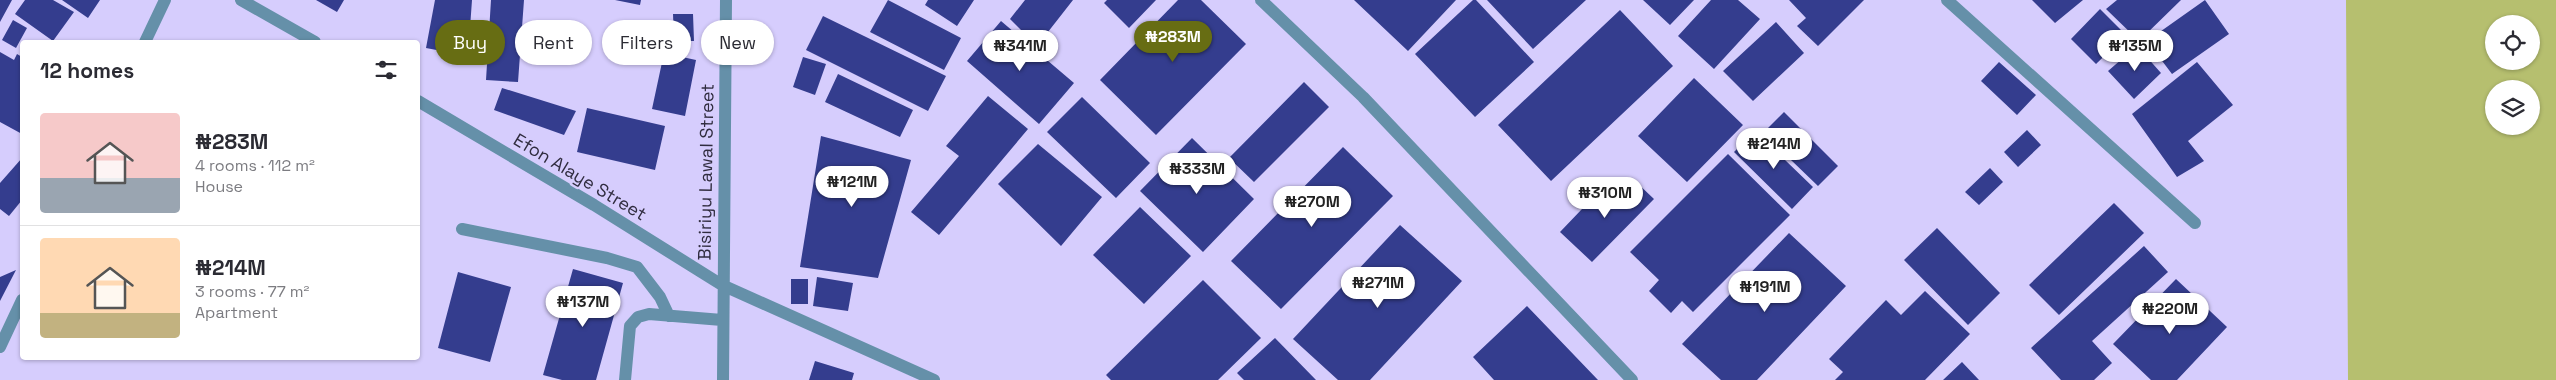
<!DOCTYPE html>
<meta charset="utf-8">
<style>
:root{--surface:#fff;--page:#f7f7f7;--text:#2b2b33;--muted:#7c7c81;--line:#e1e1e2;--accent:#676d13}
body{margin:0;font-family:"Space Grotesk",sans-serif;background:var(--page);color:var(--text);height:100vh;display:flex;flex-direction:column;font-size:19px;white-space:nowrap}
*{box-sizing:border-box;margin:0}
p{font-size:16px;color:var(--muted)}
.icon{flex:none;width:28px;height:28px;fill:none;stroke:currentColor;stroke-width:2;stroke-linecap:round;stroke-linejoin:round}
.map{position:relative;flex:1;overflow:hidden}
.side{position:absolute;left:20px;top:40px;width:400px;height:320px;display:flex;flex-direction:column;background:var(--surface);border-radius:5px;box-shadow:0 1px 4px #0004}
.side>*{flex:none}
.banner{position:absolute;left:435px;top:20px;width:475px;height:45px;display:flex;gap:10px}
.tools{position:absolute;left:2485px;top:15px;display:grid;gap:10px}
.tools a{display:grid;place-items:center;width:55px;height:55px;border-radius:50%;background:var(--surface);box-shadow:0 1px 4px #0004;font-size:25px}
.price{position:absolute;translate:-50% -42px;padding:0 11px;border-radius:18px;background:#fff;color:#222;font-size:16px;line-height:32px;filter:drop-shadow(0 1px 2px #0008)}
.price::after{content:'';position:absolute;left:50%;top:30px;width:15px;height:11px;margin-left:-8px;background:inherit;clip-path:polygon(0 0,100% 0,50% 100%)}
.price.on{background:var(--accent);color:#fff}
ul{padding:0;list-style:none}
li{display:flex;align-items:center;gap:15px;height:125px;padding:0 20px}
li+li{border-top:1px solid var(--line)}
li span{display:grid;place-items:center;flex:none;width:140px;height:100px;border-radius:5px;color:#555}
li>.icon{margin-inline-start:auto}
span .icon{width:60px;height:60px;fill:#fffc;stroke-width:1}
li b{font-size:21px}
h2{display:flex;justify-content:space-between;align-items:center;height:60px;padding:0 20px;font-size:21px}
.pill{padding:0 18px;border-radius:22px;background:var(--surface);box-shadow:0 1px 4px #0004;font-size:18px;line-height:45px}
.pill.on{background:var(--accent);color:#fff}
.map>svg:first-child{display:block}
.green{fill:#b6bf6f;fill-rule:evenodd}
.building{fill:#343d8e}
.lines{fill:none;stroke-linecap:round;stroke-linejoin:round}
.minor{stroke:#6590a9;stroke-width:12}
.labels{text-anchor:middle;stroke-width:5;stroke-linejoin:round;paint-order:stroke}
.street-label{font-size:18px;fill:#302c3f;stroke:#d6cdfd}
</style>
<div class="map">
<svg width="2556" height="380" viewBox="0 0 2556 380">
<rect width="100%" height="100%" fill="#d6cdfd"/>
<!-- green -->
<path class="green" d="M2346,0H2556V380H2348ZM2494,24H2531V61H2494ZM2494,89H2531V126H2494Z"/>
<!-- building -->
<path class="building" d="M0,0H12L0,22Z
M25,0H53L74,12L53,41L15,14Z
M62,0H100L88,18Z
M316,0H344L337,12Z
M435,0H472L468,56L426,48Z
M491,0H524L518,82L486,80Z
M615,0H641L640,5Z
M888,0L961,38L944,70L870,32Z
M928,0H974L957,26L925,5Z
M1025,0H1073L1037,46L1010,19Z
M1107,0H1156L1129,28L1104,3Z
M1178,0H1201L1246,44L1156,135L1100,80Z
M1354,0H1456L1408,51Z
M1473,0H1476L1534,62L1475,117L1415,54Z
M1487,0H1586L1533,49Z
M1643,0H1694L1670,25Z
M1711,0H1738L1760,19L1714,69L1678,36Z
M1789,0H1864L1818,46L1797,26L1806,18Z
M2032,0H2083L2055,23Z
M2117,0H2181L2139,41L2106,9Z
M2205,0L2229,34L2172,74L2147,41Z
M2100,9L2126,35L2096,64L2071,39Z
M1620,10L1673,66L1551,181L1498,125Z
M673,14H693L694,41H674Z
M823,16L946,76L928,111L806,50Z
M13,20L27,28L16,48L2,40Z
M1001,21L1074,83L1039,124L967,61Z
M1776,22L1804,53L1753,101L1723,71Z
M2137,46L2161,73L2134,99L2108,71Z
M0,52L14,60L17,54L22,57V134L0,122Z
M664,53L696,60L685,116L652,109Z
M803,57L826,64L815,95L793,87Z
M1999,62L2036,95L2017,115L1981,81Z
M2197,62L2233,105L2188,141L2204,161L2177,177L2132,114Z
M838,74L913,110L900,137L825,102Z
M1694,78L1743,125L1687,182L1638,136Z
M1304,82L1329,107L1254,182L1229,158Z
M502,88L576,111L564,135L494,110Z
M988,96L1028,129L939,235L911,212L959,156L946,146Z
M1082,97L1150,163L1116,198L1047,132Z
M587,108L665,126L655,170L577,152Z
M1784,112L1838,166L1818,186L1763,133Z
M2027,130L2041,145L2018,167L2004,152Z
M1755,131L1813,187L1792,209L1734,152Z
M821,136L911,160L878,278L800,267Z
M1192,138L1254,199L1203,252L1140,191Z
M1038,144L1102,197L1061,246L998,184Z
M1343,147L1393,196L1281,309L1231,261Z
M1728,154L1790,215L1693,312L1682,301L1671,313L1649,291L1659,280L1630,252Z
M22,158V200L9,216L0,209V183Z
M1990,168L2003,182L1979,205L1965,192Z
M1634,180L1654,199L1592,262L1560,232L1604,186L1617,198Z
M2114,203L2144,233L2059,315L2029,285Z
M1140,207L1191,256L1144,304L1093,255Z
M1400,225L1462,281L1370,380H1338L1293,339Z
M1937,228L2000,293L1968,325L1904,260Z
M1789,233L1846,286L1757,380H1721L1682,344Z
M2144,246L2168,272L2092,341L2112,363L2094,380H2061L2031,348Z
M573,269L623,283L596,380H562L543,375Z
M16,270L0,301V277Z
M458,272L511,287L490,362L438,348Z
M817,277L853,283L848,311L813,306Z
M791,279H808V304H791Z
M2176,279L2227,327L2177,380H2151L2113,344Z
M1203,280L1261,338L1218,380H1111L1106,375Z
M1925,291L1970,334L1925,380H1835L1843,372L1829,359L1886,300L1901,315Z
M1527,306L1598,380H1494L1473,357Z
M1275,338L1316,380H1244L1237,373Z
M815,361L854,373L852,380H809Z
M1962,362L1979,380H1943Z"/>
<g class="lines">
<!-- minor -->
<path class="minor" d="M241,0L315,42
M1261,0L1363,97L1632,380
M1947,0L2195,223
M145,42L165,0
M418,101L594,205L722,285L934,380
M462,229L607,258L637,267L660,297L669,316
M0,347L22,300
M625,380L630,326L638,317L649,314L722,320
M723,380L726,0"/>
</g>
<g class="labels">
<!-- street labels -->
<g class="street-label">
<text transform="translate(706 172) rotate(-89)" y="6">Bisiriyu Lawal Street</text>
<text transform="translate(580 177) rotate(31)" y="6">Efon Alaye Street</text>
</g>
</g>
</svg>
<div class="tools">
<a><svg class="icon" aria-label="locate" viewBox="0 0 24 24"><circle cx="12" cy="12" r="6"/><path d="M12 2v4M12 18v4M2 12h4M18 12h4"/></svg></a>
<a><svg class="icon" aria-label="layers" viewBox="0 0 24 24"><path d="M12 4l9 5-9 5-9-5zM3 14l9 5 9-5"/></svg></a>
</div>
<b class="price on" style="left:1173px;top:63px">₦283M</b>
<b class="price" style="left:1020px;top:72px">₦341M</b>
<b class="price" style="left:2135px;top:72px">₦135M</b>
<b class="price" style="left:1774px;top:170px">₦214M</b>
<b class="price" style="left:1197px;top:195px">₦333M</b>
<b class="price" style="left:852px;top:208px">₦121M</b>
<b class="price" style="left:1605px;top:219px">₦310M</b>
<b class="price" style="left:1312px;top:228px">₦270M</b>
<b class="price" style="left:1378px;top:309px">₦271M</b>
<b class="price" style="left:1765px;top:313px">₦191M</b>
<b class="price" style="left:583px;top:328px">₦137M</b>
<b class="price" style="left:2170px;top:335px">₦220M</b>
<div class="banner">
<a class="pill on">Buy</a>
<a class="pill">Rent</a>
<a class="pill">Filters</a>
<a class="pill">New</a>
</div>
<section class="side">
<h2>12 homes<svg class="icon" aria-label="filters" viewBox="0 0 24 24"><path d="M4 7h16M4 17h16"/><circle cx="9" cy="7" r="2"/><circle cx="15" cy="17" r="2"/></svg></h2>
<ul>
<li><span style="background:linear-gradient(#f6c9c9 65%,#9aa5b1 0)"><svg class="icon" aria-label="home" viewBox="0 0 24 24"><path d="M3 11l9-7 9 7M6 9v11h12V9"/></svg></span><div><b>₦283M</b><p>4 rooms · 112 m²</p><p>House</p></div></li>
<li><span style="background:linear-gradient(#ffd9b3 75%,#c2b280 0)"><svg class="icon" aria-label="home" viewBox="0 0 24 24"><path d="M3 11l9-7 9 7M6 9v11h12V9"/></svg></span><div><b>₦214M</b><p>3 rooms · 77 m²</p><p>Apartment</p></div></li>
</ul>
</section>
</div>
